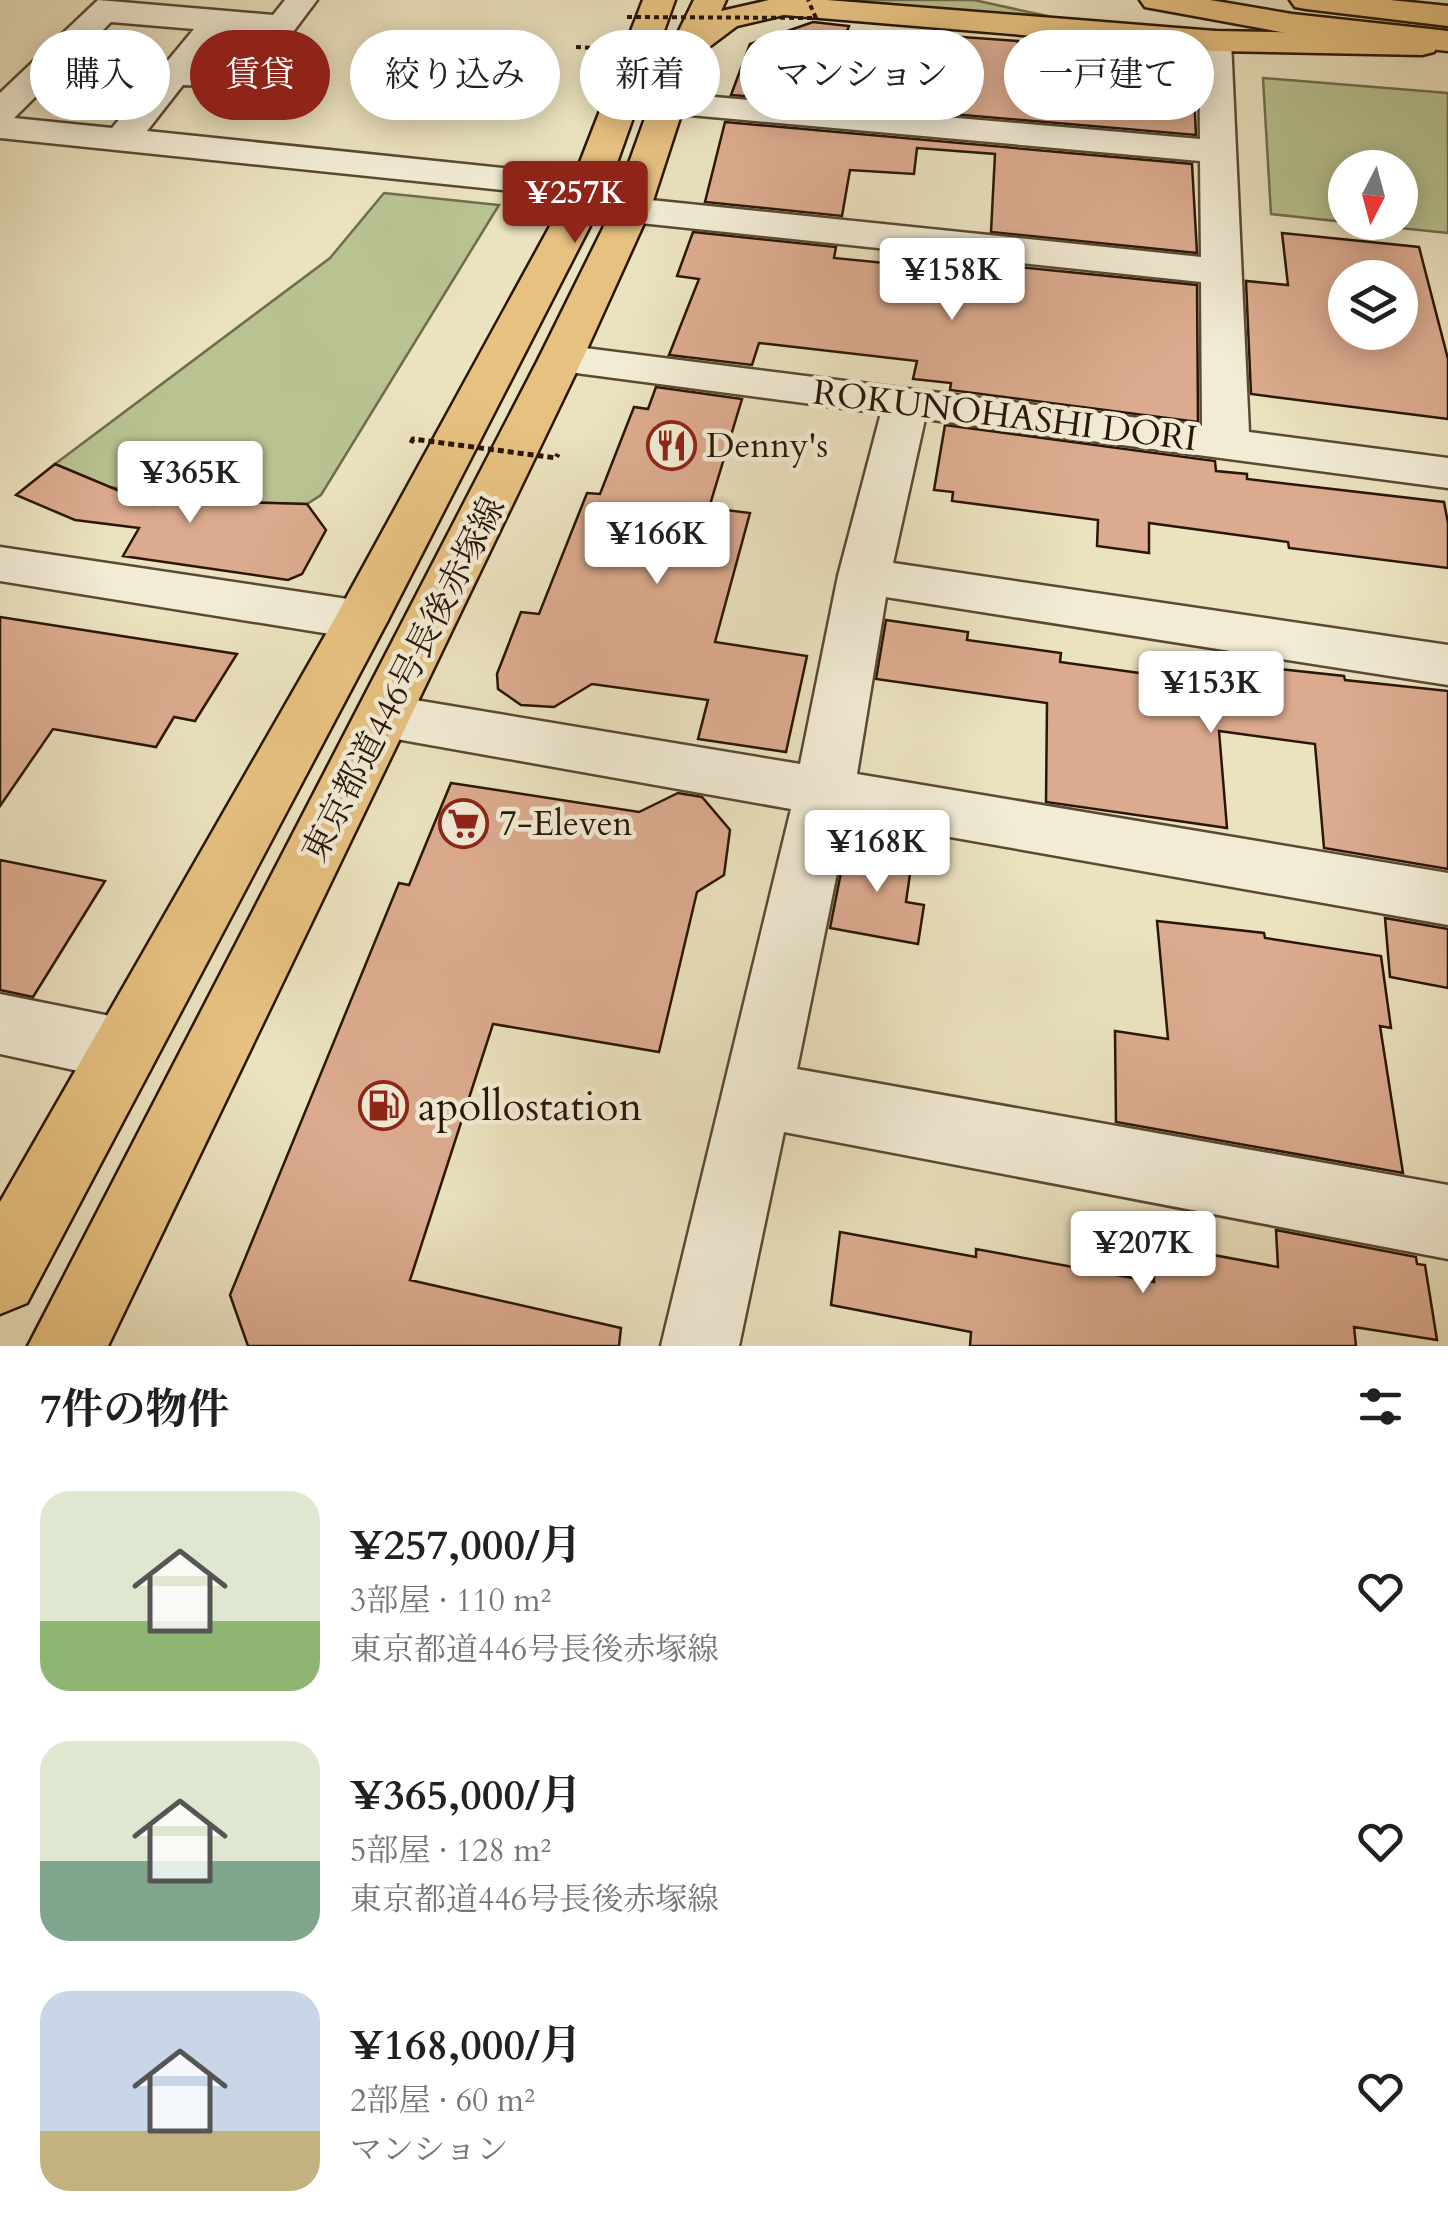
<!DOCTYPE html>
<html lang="ja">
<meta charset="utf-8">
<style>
:root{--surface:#fff;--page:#f6f6f6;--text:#202124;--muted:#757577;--accent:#8f2418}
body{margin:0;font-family:Cardo,"Noto Serif JP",serif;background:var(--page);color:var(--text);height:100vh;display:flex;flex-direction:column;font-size:38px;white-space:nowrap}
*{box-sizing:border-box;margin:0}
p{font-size:32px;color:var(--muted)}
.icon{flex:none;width:55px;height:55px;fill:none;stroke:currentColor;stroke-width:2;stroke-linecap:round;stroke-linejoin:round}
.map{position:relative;height:1346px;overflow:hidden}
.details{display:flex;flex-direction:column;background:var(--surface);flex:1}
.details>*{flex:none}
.top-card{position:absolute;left:30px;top:30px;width:1390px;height:90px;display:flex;gap:20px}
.needle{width:65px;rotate:186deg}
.tools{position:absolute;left:1328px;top:150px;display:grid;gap:20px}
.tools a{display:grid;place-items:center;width:90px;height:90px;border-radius:50%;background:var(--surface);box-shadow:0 5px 25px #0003;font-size:50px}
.price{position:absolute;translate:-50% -85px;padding:0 22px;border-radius:10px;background:#fff;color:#222;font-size:32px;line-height:65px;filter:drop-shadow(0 2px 5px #0008)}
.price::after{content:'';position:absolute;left:50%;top:60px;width:30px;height:22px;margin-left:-15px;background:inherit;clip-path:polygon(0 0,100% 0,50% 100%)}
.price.on{background:var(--accent);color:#fff}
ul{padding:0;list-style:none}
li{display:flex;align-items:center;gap:30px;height:250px;padding:0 40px}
li span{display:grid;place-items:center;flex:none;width:280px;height:200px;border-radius:30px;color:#555}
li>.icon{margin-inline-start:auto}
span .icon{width:120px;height:120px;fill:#fffc;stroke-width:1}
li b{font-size:42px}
h2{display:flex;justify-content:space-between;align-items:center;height:120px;padding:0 40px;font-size:42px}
.pill{padding:0 35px;border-radius:45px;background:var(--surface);box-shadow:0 5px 25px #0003;font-size:35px;line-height:90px}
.pill.on{background:var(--accent);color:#fff}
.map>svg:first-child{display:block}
.green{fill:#b8c391;stroke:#716c4c;stroke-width:2.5}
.building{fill:#dcab8f;stroke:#2a1606;stroke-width:2.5;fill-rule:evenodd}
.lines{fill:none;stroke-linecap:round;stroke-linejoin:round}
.minor-casing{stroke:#5a4934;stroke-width:5}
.major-casing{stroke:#2a1606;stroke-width:5}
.highway-casing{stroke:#2a1606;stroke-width:5}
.path{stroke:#2a1606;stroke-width:4;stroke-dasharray:5 4;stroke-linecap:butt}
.minor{fill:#f2ecd5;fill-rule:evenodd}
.major{fill:#e6c180;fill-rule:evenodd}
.highway{fill:#e6c180;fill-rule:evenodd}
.path-bridge-far1{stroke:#2a1606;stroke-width:4;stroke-dasharray:5 4;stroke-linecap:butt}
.path-bridge{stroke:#2a1606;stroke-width:5;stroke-dasharray:6 4;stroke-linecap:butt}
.labels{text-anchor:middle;stroke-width:9;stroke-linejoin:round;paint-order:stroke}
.street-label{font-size:35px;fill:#2a1606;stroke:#f2ecd5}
.poi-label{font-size:35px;fill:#2a1606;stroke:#f2ecd5;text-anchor:start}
.near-poi-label{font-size:42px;fill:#2a1606;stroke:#f2ecd5;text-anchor:start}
</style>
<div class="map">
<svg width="1448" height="1346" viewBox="0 0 1448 1346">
<rect width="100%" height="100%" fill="#ebe2bf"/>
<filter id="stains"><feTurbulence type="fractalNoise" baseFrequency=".002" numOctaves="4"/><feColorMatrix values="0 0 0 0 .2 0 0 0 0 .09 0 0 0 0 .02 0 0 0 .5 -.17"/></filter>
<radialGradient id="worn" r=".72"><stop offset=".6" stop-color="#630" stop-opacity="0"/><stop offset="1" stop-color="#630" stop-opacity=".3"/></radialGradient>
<!-- green -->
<path class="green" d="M825,0H974L1047,16L1046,18Z
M1263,78L1448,93V233L1352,223L1400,222V168H1345V222L1271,214Z
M384,193L499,205L321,495L307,504L231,502L108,487L55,464L330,258Z"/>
<!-- building -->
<path class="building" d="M813,22L849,26L845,36L933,43L935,35L1018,41L1016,57L1137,68L1136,50L1192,54L1196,135L731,95L750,44Z
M725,122L1192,164L1197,253L991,232L995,154L917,148L914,174L850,170L842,216L705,202Z
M693,232L836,247L834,258L966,271V264H989L1197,285L1198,422L950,390L951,383L913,379L917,361L759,343L752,365L669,355L699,279L677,276Z
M1282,233L1419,247L1448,359V419L1251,394L1246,281L1288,285ZM1345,278H1400V332H1345Z
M656,387L742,399L709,508L750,513L715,642L807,656L786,752L698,739L708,700L592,684L554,707L521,705L498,689L497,674L521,612L539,614L587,493L600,494L634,407L648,409Z
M945,425L1215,461L1216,471L1247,474V479L1444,502L1448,523V568L1289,548L1288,542L1149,523V553L1097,546L1098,520L952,501L953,492L934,490Z
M55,464L153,505L160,493L231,502L307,504L326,530L302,574L288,580L123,556L139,528L75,520L16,495Z
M0,617L237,654L195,721L174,717L156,747L53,729L0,806Z
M886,620L968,632L967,640L1061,653L1060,662L1183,679V653L1260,667L1344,676L1345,680L1448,691V869L1324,848L1315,744L1219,731L1227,828L1046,802L1047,703L876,679Z
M451,783L639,812L678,793L702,797L730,830L724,875L697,892L659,1052L493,1024L410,1280L621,1328L619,1346H248L230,1295L399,883L409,885Z
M847,842L913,853L906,902L924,905L918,944L830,928Z
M0,860L105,881L33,997L0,990Z
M1385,918L1448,929V988L1390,977Z
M1157,921L1264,933L1265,938L1381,956L1391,1028L1380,1026L1403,1173L1116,1122L1115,1031L1168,1039Z
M1276,1230L1416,1257L1417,1264L1425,1265L1437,1340L1354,1327L1356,1346H970L971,1332L831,1305L840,1232L976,1257V1249L1154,1282V1244L1278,1267Z"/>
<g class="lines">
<defs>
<path id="minor" d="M98,0L273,15L285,0H317L293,32L226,31L199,65L276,69L288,72L293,79L288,86L276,89L183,85L147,131L589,177L602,180L608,188L602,196L589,199L0,138V93ZM111,22L194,29L112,128L14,118Z
M1215,31L1227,34L1231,41L1249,432L1448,458V488L925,419L893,563L1448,645V685L886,597L857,774L1448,873V925L848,819L797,1069L1448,1185V1259L784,1132L739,1346H661L791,809L385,737L365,731L357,716L365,701L385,695L800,764L838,576L881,413L561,371L545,367L539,358L545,349L561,345L1202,426L1201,282L631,222L617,218L612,210L617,202L631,198L1201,257L1200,161L668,113L656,110L651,103L656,96L668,93L1200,139L1199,41L1203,34Z
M0,547L361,601L380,607L388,620L380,633L361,639L0,581Z
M0,994L125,1019L149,1028L159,1050L149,1072L125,1081L0,1054Z"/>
<path id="major" d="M643,0H675L608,188L589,228L388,620L27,1303L0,1314V1202L334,620L549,228L570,188Z
M694,0H726L721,11L769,0H827L1215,31L1422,35L1434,38L1438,45L1434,52L1422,55L1215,51L784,15L737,26L701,53L650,210L583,358L108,1346H28L539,358L612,210L670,49Z
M1290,0H1390L1448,6V26L1306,9L1295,7Z"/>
<path id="highway" d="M1140,0H1210L1292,14L1448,31V51L1292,34L1156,9L1145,7Z"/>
</defs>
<!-- minor casing -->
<use href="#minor" class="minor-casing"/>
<!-- major casing -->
<use href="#major" class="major-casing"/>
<!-- highway casing -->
<use href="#highway" class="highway-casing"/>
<!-- path -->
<path class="path" d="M576,47L597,48"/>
<!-- minor -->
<use href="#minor" class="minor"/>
<!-- major -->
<use href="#major" class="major"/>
<!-- highway -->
<use href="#highway" class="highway"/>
<!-- path-bridge-far1 -->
<path class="path-bridge-far1" d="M627,17L816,18L808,0"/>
<!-- path-bridge -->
<path class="path-bridge" d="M411,443L413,439L556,458L558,454"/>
</g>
<!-- icons -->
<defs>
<symbol id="restaurant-ring" viewBox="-11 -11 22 22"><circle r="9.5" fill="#f2ecd5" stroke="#8f2418" stroke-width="1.5"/><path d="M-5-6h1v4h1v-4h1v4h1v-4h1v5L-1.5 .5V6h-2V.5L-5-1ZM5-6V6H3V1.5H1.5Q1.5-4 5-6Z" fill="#8f2418"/></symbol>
<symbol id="supermarket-ring" viewBox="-11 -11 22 22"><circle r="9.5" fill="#f2ecd5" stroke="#8f2418" stroke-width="1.5"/><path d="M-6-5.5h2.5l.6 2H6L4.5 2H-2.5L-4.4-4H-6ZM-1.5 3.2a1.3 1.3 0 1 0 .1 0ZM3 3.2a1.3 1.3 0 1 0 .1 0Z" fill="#8f2418"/></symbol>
<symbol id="fuel-ring" viewBox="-11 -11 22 22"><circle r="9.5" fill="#f2ecd5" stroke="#8f2418" stroke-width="1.5"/><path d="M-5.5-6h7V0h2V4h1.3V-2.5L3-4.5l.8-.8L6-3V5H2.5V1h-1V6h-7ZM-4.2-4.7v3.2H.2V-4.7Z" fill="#8f2418"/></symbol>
</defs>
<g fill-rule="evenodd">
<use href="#restaurant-ring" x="644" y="418" width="55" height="55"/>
<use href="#supermarket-ring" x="436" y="796" width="55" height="55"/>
<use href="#fuel-ring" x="356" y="1078" width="55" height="55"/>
</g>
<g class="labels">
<!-- street labels -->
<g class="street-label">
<text transform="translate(1005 415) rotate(7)" y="12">ROKUNOHASHI DORI</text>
<text transform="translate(403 679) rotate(-63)" y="12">東京都道446号長後赤塚線</text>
</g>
<!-- poi labels -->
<g class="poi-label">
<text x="706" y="457">Denny's</text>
<text x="499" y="835">7-Eleven</text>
</g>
<!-- near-poi labels -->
<g class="near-poi-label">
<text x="418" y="1120">apollostation</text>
</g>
</g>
<rect width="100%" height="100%" filter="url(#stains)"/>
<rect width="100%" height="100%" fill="url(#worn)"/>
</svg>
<div class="tools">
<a><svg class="needle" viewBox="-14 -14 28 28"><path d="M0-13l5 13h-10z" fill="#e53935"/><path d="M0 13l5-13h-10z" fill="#757577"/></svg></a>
<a><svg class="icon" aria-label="layers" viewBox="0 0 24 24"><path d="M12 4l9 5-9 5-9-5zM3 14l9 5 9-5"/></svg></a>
</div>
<b class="price on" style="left:575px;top:246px">¥257K</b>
<b class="price" style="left:952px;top:323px">¥158K</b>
<b class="price" style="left:190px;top:526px">¥365K</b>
<b class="price" style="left:657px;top:587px">¥166K</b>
<b class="price" style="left:1211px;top:736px">¥153K</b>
<b class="price" style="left:877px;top:895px">¥168K</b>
<b class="price" style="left:1143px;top:1296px">¥207K</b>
<div class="top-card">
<a class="pill">購入</a>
<a class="pill on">賃貸</a>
<a class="pill">絞り込み</a>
<a class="pill">新着</a>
<a class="pill">マンション</a>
<a class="pill">一戸建て</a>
</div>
</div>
<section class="details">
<h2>7件の物件<svg class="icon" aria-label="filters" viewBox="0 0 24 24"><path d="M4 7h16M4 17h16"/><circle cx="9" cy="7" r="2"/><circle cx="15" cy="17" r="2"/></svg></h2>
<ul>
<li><span style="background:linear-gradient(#dfe7d0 65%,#8fb573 0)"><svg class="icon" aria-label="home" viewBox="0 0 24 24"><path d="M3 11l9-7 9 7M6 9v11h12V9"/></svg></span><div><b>¥257,000/月</b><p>3部屋 · 110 m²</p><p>東京都道446号長後赤塚線</p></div><svg class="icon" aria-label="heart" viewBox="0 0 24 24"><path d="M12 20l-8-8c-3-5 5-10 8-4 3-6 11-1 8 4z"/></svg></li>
<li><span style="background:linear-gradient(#dfe7d0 60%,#7fa58c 0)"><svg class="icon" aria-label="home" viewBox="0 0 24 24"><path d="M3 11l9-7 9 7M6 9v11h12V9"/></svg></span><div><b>¥365,000/月</b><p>5部屋 · 128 m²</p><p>東京都道446号長後赤塚線</p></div><svg class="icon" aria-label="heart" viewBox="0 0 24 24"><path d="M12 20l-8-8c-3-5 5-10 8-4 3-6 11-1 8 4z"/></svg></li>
<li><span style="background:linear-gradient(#c9d6e8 70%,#c2b280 0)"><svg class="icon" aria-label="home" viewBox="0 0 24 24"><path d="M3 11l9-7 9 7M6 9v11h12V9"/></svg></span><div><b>¥168,000/月</b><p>2部屋 · 60 m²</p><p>マンション</p></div><svg class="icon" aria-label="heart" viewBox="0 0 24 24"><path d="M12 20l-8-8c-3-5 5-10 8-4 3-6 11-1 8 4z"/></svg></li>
</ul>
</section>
